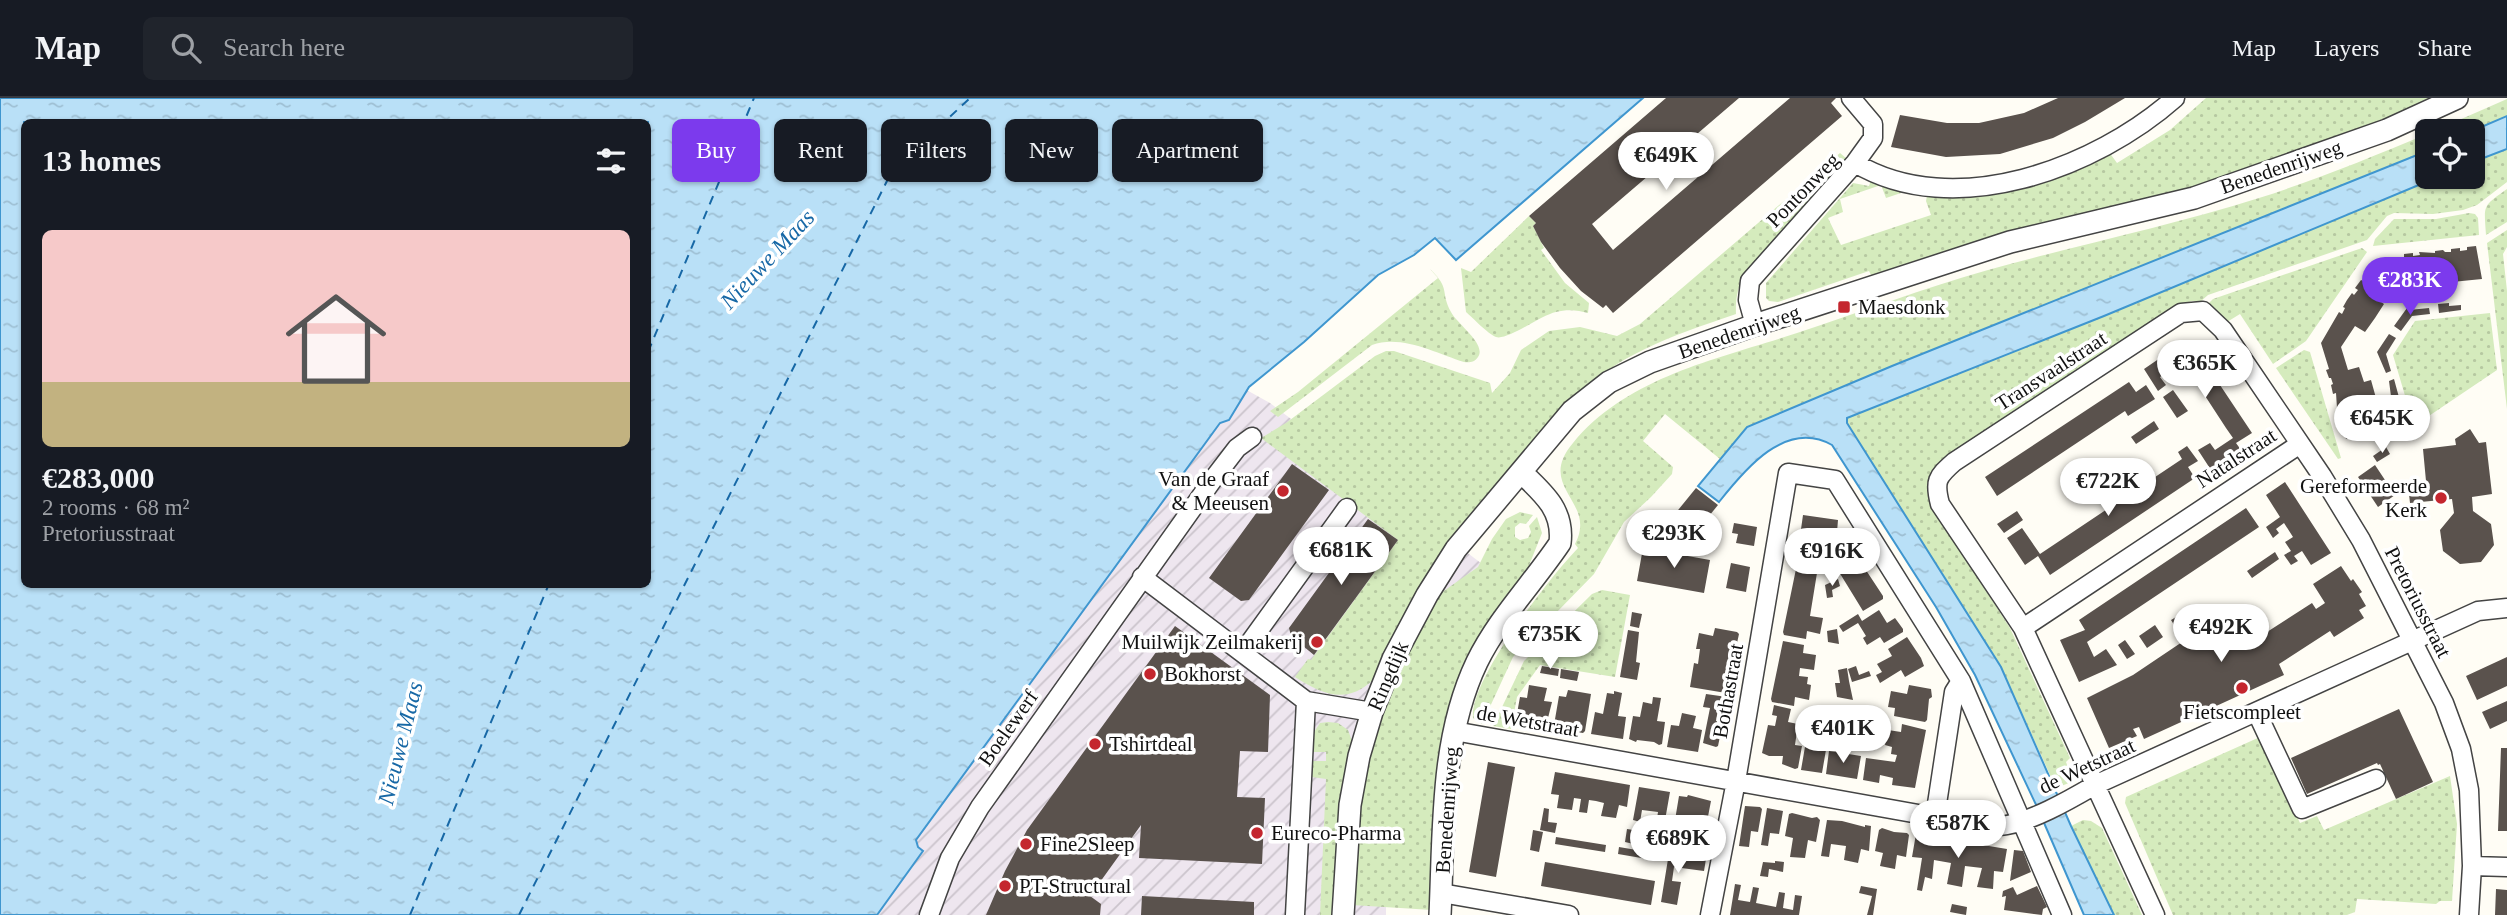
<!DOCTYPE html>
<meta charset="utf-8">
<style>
:root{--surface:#171b24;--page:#20242c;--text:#f1f3f6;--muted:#9ea1a6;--line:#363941;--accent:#7c3aed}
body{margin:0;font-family:Georgia,serif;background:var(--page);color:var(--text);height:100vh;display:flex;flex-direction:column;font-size:26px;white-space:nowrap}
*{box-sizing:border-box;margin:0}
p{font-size:23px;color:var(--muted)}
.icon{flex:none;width:38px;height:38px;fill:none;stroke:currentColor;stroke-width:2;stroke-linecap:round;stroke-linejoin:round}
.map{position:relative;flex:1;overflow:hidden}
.panel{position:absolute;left:21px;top:21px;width:630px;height:469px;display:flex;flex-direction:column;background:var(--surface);border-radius:10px;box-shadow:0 2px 5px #0004}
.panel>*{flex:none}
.hud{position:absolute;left:672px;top:21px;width:665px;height:63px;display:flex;gap:14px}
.fabs{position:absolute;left:2415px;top:21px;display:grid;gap:14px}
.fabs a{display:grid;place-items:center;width:70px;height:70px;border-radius:10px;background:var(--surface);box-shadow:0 2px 5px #0004;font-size:35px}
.price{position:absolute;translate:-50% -60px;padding:0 16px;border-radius:24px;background:#fff;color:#222;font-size:23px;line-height:46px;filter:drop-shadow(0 2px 4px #0008)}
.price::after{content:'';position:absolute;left:50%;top:42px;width:21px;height:16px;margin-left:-10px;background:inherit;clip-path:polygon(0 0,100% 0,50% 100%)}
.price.selected{background:var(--accent);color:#fff}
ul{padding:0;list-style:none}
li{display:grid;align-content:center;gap:14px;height:371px;padding:0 21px}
li span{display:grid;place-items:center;height:217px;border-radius:10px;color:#555}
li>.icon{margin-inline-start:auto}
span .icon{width:126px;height:126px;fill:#fffc;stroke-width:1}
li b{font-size:30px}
h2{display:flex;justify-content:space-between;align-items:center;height:84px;padding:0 21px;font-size:30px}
.chip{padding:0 24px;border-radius:10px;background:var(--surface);box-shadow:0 2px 5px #0004;font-size:24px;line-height:63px}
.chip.selected{background:var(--accent);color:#fff}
header{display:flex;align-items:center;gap:42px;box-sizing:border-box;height:98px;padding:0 35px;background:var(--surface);border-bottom:2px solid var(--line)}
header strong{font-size:33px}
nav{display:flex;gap:38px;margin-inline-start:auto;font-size:24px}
.search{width:490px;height:63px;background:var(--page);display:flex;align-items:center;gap:18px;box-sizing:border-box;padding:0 24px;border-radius:10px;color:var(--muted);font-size:26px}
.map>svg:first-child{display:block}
.industrial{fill:url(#industrial-furrows)}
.green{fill:url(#green-dots)}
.water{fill:url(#water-ripples);stroke:#3f96cf;stroke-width:2;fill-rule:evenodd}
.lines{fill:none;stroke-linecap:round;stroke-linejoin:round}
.ferry{stroke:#1768a6;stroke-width:2;stroke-dasharray:9 7;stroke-linecap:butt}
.building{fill:#5a524d}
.minor-casing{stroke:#444;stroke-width:21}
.tertiary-casing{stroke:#444;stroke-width:24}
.minor{stroke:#fff;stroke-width:18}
.tertiary{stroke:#fff;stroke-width:21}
.poi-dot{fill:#c4262e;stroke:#fff;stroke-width:2.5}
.labels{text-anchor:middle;stroke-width:7;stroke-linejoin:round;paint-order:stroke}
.street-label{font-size:21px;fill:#111;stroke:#fff}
.poi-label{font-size:21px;fill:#111;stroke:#fff;text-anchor:start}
.water-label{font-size:23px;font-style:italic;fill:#1768a6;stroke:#fff}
</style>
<header>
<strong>Map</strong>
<div class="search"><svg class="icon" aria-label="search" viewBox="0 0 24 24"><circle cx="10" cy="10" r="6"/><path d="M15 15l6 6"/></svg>Search here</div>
<nav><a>Map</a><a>Layers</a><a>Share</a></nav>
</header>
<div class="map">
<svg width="2507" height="817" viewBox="0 0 2507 817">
<defs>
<pattern id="industrial-furrows" width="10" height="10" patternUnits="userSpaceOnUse" patternTransform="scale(1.75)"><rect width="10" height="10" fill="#eee6ef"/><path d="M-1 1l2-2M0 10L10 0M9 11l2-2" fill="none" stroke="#cbc4cc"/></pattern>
<pattern id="green-dots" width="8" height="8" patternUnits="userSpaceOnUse" patternTransform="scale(1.75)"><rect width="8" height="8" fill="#d5ebbd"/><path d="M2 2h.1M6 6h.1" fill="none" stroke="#b6c8a1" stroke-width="1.8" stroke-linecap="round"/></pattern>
<pattern id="water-ripples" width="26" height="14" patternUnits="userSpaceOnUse" patternTransform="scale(1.75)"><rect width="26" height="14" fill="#b9e0f7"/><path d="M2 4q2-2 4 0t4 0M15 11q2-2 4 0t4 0" fill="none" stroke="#9ebfd3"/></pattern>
</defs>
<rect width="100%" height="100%" fill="#fffdf5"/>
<!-- industrial -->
<path class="industrial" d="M1225,280L1270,305L1494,475L1386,757V817H829Z"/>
<!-- green -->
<path class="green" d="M2206,0H2437L2323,46L2211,84L1980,143L1872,179L1869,173L1778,204L1769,203L1766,200V185L1853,85L1869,88L1871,82L1901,90V95L1886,100L1881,87L1840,101L1843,114L1828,120L1841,147L1931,117L1926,103L1927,98L1931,95L2010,91L2040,84L2109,54L2117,65L2170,32Z
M2507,1V18L2472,33H2434Z
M2427,36V53L2422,55L1892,268L1747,329L1720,361L1665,316L1643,343L1673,369L1672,376L1651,399L1624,424L1594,476L1513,559L1482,626L1473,620C1469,582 1551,478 1578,450L1575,446C1598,403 1535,390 1573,345C1628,278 1719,261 1797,235C1861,214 1924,190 1988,172C2078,147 2170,128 2259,100C2316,82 2372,59 2427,36Z
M2507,51V84L2477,107L2463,112L2433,116L2394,115L2387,118L2367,142L2208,197L2200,204L2192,203L2176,208L1930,380L1929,396L1932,409L2010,530L2070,660L2066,664L2071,678L2069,685L2056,690L2001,569L1846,325L1847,320L2104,218L2438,79H2473V64Z
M1840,55L1847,61L1759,162C1741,177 1735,193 1736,216C1669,239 1616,256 1565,308L1374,581C1347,607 1323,597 1295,579L1308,561L1311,562L1398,442L1261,340L1286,325L1375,258L1386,253H1394L1490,285L1492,295L1510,275L1521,252L1549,233L1580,229L1617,238L1640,226Z
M2507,91V124L2486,137C2484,106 2482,109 2507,91Z
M2469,115L2475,116L2478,120L2479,137L2373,148L2375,141L2394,121H2436Z
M1529,118L1536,125L1533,128L1544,150L1541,152L1565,185L1589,205L1588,215C1578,212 1567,211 1556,214C1541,217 1507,243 1496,239C1488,236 1473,220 1466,214L1461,170L1471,174Z
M2507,132V149L2503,156L2507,193V311L2487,145Z
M2362,150L2367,154L2306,243L2273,266L2240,216L2227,224L2209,205L2213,201Z
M1430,171C1451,191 1440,194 1451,214C1457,226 1487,246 1478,259C1475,264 1469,265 1464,264C1436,255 1401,236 1372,247L1278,319L1270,313L1298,294L1438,180Z
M2490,215L2497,272L2414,328L2393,257L2415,223Z
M2304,252L2310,254L2341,360L2338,361L2276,270Z
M1520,414L1533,417L1526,426L1520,425L1515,429V439L1520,442L1528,440L1531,434L1529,428L1537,419L1542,435L1526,475L1476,545L1432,812L1352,807L1355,744L1367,663L1380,617L1404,558L1438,497L1478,469L1492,441L1506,421Z
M1602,492L1630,497L1615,579L1540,567L1517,599L1511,631L1493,628L1524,563L1592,496Z
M1328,624L1338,625L1348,632L1352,643L1343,692L1334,817H1320L1326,681L1312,679V663H1326V654H1313L1314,634L1320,625Z
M2260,639L2300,725L2317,718L2324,732L2450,678L2457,726L2452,803H2440L2436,806L2357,801L2355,814L2347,817H2173L2125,705L2126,699Z
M2083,722L2091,723L2102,730L2142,817H2114L2071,728Z"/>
<!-- water -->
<path class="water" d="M0,0H1643L1456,162L1435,140L1414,157L1378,177L1304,244L1249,289L1229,322L1220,325L916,742L918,749L923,753L877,817H0ZM648,24V486H24V24Z
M2507,18V51L2473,64L2472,33Z
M2427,53V79H2438L2104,218L1847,320V325L2001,569L2071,728L2114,817H2084L2038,711L1975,577L1936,509L1832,347C1786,321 1745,371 1719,404L1698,388L1747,329L1892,268Z"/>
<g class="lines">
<!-- ferry -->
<path class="ferry" d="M648,254L754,0
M410,817L549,486
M519,817L892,73L970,0"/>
</g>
<!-- building -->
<path class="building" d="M1666,0H1739L1592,126L1613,152L1790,0H1836L1831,5L1842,18L1613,215L1606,207L1603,210L1581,193L1560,170L1541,144L1533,128L1536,125L1529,118Z
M2058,0H2125L2085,24L2053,40L2000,56L1946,59L1891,49L1900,17L1947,25H1979L2024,15Z
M2476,148L2482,181L2432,186L2433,193L2415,195L2413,176L2388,179L2374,199L2384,206L2375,220L2365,234L2355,228L2341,249L2348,272L2359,269L2364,284L2371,282L2376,300L2369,302L2379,334L2346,341L2344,332L2347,331L2345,325H2342L2340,317L2342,316L2340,310H2337L2336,295L2333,296L2331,287L2333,286L2331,280H2329L2326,272L2329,271L2321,245L2339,214L2342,216L2345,210L2343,209L2347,202L2352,195L2354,197L2358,192L2355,190L2361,182L2363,183L2378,161L2404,159V156L2413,155V158L2420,157L2419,154L2435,155V153L2443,152L2445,154H2451V151L2460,150V153L2467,152V149Z
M2449,205V208L2461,207V212L2439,215L2438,206Z
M2407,210L2409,212L2429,210L2430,216L2412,218L2401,233L2394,228Z
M2389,236L2396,240L2386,256L2391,273L2386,275L2377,254Z
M2182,245L2187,253L2194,248L2252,335L2236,345L2241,352L2211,372L2198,352L2210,345L2215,352L2233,340L2226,330L2183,264L2160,279L2166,287L2158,293L2144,271Z
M2394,281L2400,303L2392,306L2389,283Z
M2129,284L2136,294L2146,287L2155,301L2128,318L2125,313L1997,398L1985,379Z
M2173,292L2188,313L2177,320L2163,299Z
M2154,323L2159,331L2136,346L2131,339Z
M2470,331L2479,345L2486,344L2492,396L2472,399L2473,413L2491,426L2494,447L2481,464L2460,466L2443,453L2440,432L2454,415L2452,401L2410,405L2409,396L2398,397L2397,390L2408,389L2407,385L2426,383L2423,351L2456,347L2455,341Z
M2187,348L2198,363L2188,369L2195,380L2050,477L2038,458L2025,467L2007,440L2022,430L2040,456L2182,361L2178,354Z
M2386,349L2390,356L2377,364L2373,358Z
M1292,366L1329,392L1249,502L1241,503L1209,480Z
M2375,367L2395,397L2378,409L2358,379Z
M2285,384L2331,455L2311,467L2302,453L2294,458L2298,463L2291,467L2284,457L2291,453L2285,444L2293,439L2284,425L2276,431L2279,435L2273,440L2266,429L2280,419L2266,397Z
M1696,390L1718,407L1692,439L1670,422Z
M2246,410L2259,429L2087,544L2094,559L2106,551L2117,567L2079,584L2060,542L2085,532L2079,522Z
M2017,413L2023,422L2004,435L1997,426Z
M1803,417L1838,422L1837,434H1843L1854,453L1831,468L1829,474L1820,473L1821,467H1823L1824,462L1841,452L1837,444L1810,440L1807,459L1814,460L1813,470L1796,467Z
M1368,421L1398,442L1314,557L1303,548L1300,551L1288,542L1291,538L1289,530Z
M1734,425L1757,429L1754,448L1736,445L1738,436L1732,435Z
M1643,450L1710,462L1704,495L1637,483Z
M2275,454L2279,461L2252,480L2247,473Z
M1856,457L1883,498V501L1863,513L1836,469Z
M1731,465L1750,469L1746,494L1726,490Z
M2341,468L2351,483L2353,481L2362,494L2359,496L2366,508L2359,512L2364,520L2334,539L2330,533L2279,566L2284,577L2144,641L2139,629L2133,631L2137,638L2109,650L2087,600L2133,577L2197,534L2200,540L2213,533L2210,525L2236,508L2239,513L2250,508L2267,534L2312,505L2316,511L2325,505L2313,486Z
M1796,471L1817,475L1810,518L1823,520L1820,536L1807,533L1806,541L1784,537L1783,534Z
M1838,481L1840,488L1832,492L1833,499L1827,500L1825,487Z
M1879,512L1887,525L1895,520L1903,531V534L1884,545L1880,539L1867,547L1863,540L1866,538L1858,525L1843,534L1839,528L1858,516L1862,523Z
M2188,512L2193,519L2176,530L2171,522Z
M1632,514L1642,516L1639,530L1630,528Z
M2155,527L2163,539L2147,550L2139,538Z
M1175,528L1270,597L1268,654L1240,653L1237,699L1265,700L1262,766L1139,760L1141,727L1090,798L1101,806L1100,817H986L1005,773L1027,732Z
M1715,530L1737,534L1739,536L1726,595L1690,589L1694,565L1698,566L1700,551H1696L1699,535L1713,538Z
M1837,531L1839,546L1828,544L1827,533Z
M1628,532L1639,534L1636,564L1640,565L1637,582L1620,579Z
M1907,539L1921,560L1924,568L1905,579L1901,572L1880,585L1876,577L1882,574L1877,566L1892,558L1888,551Z
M2125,542L2135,556L2127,561L2118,547Z
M1783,543L1804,547L1803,555L1816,557L1814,572L1800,570L1799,578L1808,579L1807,586L1811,587L1809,602L1795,599L1794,608L1772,604L1771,601Z
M2507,559V588L2477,602L2466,578Z
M1542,568L1559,571L1558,578L1540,575Z
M1856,568L1859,577L1869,573L1871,578L1852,584L1848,571Z
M1847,570L1849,583L1853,602L1837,599L1835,585H1840L1838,572Z
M1561,571L1579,574L1577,583L1560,580Z
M1529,587L1547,590L1544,603L1552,604L1546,628L1525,622L1524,625L1518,624L1516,621L1520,599L1527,600Z
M1909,587L1931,591L1932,599L1929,601L1927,622L1925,624L1894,618L1895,610L1888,609L1891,593L1907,596Z
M1568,592L1591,596L1585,633L1583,635L1577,634V631L1555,630L1554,627L1559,598L1566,599Z
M1614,593L1622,595L1618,618L1626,619L1623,641L1591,636L1595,614L1603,616L1607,595L1614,596Z
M1706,596L1727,599L1725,612L1718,611L1716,623L1723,624L1718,648L1716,649L1703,645L1710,610L1703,609Z
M1653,599L1661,600L1657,623L1665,624L1662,646L1659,647L1654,644L1637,642L1636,644L1629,641L1633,618L1640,619L1643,604L1652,606Z
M2507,603V623L2490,631L2482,614Z
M1774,607L1791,611L1788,624L1798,626L1795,647L1802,648L1798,670L1795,671L1782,666L1783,658H1769L1762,655L1768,627L1775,628L1777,618L1772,617Z
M2399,611L2433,684L2396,701L2380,666L2378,667L2377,665L2307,696L2291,660Z
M1811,614L1832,617L1822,675L1801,672Z
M1682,615L1696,618L1693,630L1702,632L1698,654L1667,649L1671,627L1679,628Z
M1851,624L1857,625L1853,647L1841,645L1844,626L1850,627Z
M1902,626L1926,632L1915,690L1892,687L1893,680L1880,677L1879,685L1863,682L1866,660L1895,664L1897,657L1891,656L1892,649L1885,647L1888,632L1901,634Z
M2501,650H2507V733H2498Z
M1829,653L1861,658L1857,681L1826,676Z
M1488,664L1515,669L1496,779L1469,774Z
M1555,674L1630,687L1627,709L1619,707L1616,720L1601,718L1604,705L1596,703L1589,702L1587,715L1579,714L1581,701L1574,700L1572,712L1557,710L1559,697L1551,696Z
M1639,689L1670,694L1664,728L1656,727L1658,714L1642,712L1640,724L1633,722Z
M1688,697L1711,703L1705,734L1698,732L1700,721L1684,718L1682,730L1674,728L1679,698L1687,699Z
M1745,708L1760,709L1762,711L1758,734L1751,733L1749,749L1739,748Z
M1544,710L1549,711L1548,724L1557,725L1555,735L1540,732Z
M1767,710L1783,713L1779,736L1770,735L1768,748L1761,747Z
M1792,715L1812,720L1817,719L1820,722L1816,744L1808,742L1805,760L1790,759L1793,740L1785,738L1789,716Z
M1827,722L1842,723L1865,729V727L1871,728L1869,753L1861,751L1858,765L1844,762L1846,748L1831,746L1829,759L1821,758Z
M1882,730L1894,734L1907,735L1909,737L1906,759L1897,757L1895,771L1880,768L1883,755L1875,753L1879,732Z
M1627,731L1640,733L1638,747L1625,744Z
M1533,732L1543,734L1539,754L1530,752Z
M1916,736L2007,751L2003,774L1994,773L1993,791L1977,789L1982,770L1965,768L1962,789L1947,786L1951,765L1934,762L1932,781L1925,779L1922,793L1917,792L1922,760L1912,759Z
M1556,739L1606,747L1605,754L1555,746Z
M1619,749L1660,756L1659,763L1618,756Z
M2014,752L2023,753L2031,774L2010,783Z
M1669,755L1706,761L1704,773L1674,769L1672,783L1681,784L1677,807L1661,804Z
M1775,763L1784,764L1783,774L1769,771L1768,779L1760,778L1763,764L1775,765Z
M1545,764L1655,783L1651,807L1541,788Z
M1735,786L1741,787L1738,802L1750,804L1753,789L1759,790L1756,805L1776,809L1779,794L1785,795L1783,810L1793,812L1795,797L1802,798L1799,817H1730Z
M1861,788L1877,791L1873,817H1867L1872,798L1859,795Z
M2037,788L2047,809L2043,811L2042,817L2004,812L2006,798L2002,799L2003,793L2013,789L2017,797Z
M2496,791L2507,792V817H2495Z
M1142,798L1254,804V817H1141Z
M1952,806L1967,809L1966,817L1950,814Z"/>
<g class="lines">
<defs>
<path id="minor" d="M1855,65C1954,124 2096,70 2175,0
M1755,227L1748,202L1750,183L1855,65L1873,40V26L1851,0
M1142,479L1306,603L1372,614
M2023,530L2300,346
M1243,554L1347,410
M2257,615L2302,711L2376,681
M1454,633L1935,719C1954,722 1981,729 2000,728C2028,726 2071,701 2095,687L2478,513L2507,510
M1935,719L1954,594L1961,583
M2472,768L2507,769
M1441,795L1569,817
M929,817L950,760L980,709L1214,380L1237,350L1252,339
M1295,817L1306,603
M1710,817L1736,683L1788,375L1835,382L1961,583L2062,817
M2155,817L2023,530L1940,406C1934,383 1937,379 1954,364L2181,215L2203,213L2223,232L2322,378L2361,442L2444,605L2461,651L2469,692L2472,768L2469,817"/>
<path id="tertiary" d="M1343,817L1350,707L1359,658L1372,614L1393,561L1427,497L1456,451L1572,313L1609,284L1650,264L1755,227L2010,144L2194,100L2387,32L2457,0
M1440,817C1444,733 1440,641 1477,564C1498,521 1533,485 1560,445C1564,412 1543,395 1521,374"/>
</defs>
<!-- minor casing -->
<use href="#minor" class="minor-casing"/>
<!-- tertiary casing -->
<use href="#tertiary" class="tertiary-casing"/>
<!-- minor -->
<use href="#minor" class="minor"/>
<!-- tertiary -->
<use href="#tertiary" class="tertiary"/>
</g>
<!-- markers -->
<g class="poi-dot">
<rect x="1837" y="202" width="14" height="14" rx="3.5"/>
<circle cx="1283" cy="393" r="7"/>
<circle cx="2441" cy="400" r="7"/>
<circle cx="1317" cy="544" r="7"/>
<circle cx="1150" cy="576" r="7"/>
<circle cx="2242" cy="590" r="7"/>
<circle cx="1095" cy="646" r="7"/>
<circle cx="1257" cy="735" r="7"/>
<circle cx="1026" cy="746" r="7"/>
<circle cx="1005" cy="788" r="7"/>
</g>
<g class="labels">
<!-- street labels -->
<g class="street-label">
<text transform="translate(2281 69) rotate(-19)" y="7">Benedenrijweg</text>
<text transform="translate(1803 92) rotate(-46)" y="7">Pontonweg</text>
<text transform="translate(1739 234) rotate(-19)" y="7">Benedenrijweg</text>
<text transform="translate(2051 273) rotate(-33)" y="7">Transvaalstraat</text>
<text transform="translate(2236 360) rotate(-33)" y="7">Natalstraat</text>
<text transform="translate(2418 504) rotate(63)" y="7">Pretoriusstraat</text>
<text transform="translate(1388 578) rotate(-67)" y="7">Ringdijk</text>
<text transform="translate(1728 593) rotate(-80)" y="7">Bothastraat</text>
<text transform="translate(1528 623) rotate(10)" y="7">de Wetstraat</text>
<text transform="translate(1008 630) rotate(-55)" y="7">Boelewerf</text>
<text transform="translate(2087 668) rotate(-25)" y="7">de Wetstraat</text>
<text transform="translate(1447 712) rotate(-86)" y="7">Benedenrijweg</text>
</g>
<!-- poi labels -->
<g class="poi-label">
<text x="1858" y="216">Maesdonk</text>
<text x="1269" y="388" text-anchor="end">Van de Graaf<tspan x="1269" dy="24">&amp; Meeusen</tspan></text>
<text x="2427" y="395" text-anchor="end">Gereformeerde<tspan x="2427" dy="24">Kerk</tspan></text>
<text x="1303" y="551" text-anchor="end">Muilwijk Zeilmakerij</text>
<text x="1164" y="583">Bokhorst</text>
<text x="2242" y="621" text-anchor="middle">Fietscompleet</text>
<text x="1109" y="653">Tshirtdeal</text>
<text x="1271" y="742">Eureco-Pharma</text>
<text x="1040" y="753">Fine2Sleep</text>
<text x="1019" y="795">PT-Structural</text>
</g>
<!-- water labels -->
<g class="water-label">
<text transform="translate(767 161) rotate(-47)" y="8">Nieuwe Maas</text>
<text transform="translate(400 645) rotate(-76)" y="8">Nieuwe Maas</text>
</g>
</g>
</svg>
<div class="fabs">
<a><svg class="icon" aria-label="locate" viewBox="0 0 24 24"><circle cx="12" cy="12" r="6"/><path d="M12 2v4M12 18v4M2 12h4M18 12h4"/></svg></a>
</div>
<b class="price" style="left:1666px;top:94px">€649K</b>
<b class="price selected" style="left:2410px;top:219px">€283K</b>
<b class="price" style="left:2205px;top:302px">€365K</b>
<b class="price" style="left:2382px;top:357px">€645K</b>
<b class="price" style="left:2108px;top:420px">€722K</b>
<b class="price" style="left:1674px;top:472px">€293K</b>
<b class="price" style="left:1341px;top:489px">€681K</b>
<b class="price" style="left:1832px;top:490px">€916K</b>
<b class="price" style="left:2221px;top:566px">€492K</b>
<b class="price" style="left:1550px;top:573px">€735K</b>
<b class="price" style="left:1843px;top:667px">€401K</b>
<b class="price" style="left:1958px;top:762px">€587K</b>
<b class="price" style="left:1678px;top:777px">€689K</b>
<div class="hud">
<a class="chip selected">Buy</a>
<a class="chip">Rent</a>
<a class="chip">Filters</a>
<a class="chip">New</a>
<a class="chip">Apartment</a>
</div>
<section class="panel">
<h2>13 homes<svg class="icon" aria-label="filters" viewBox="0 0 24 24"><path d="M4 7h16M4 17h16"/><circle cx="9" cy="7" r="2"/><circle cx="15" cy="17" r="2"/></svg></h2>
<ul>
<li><span style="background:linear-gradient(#f6c9c9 70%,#c2b280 0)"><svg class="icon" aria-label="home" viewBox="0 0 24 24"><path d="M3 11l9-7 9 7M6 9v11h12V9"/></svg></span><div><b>€283,000</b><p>2 rooms · 68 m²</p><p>Pretoriusstraat</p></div></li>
</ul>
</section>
</div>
